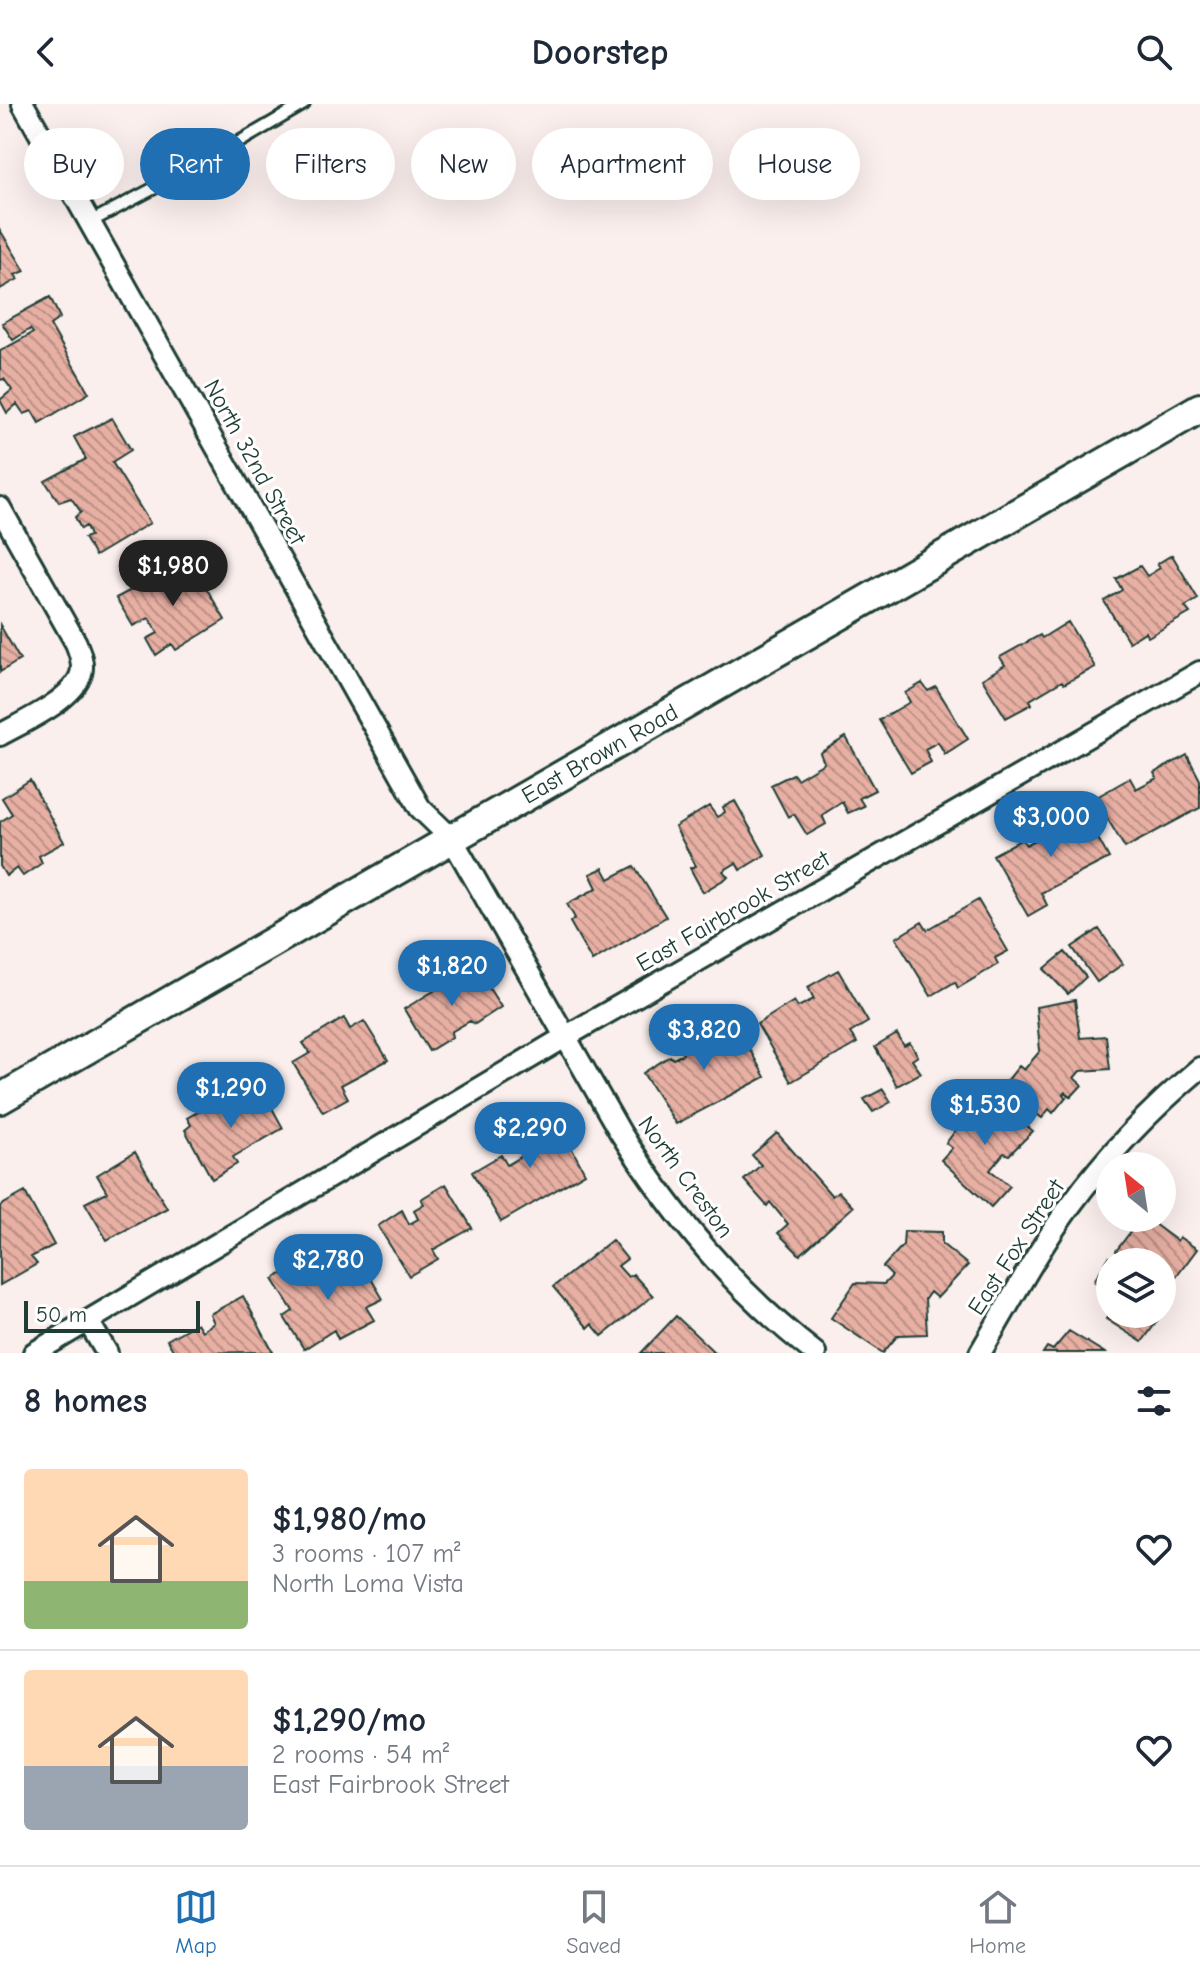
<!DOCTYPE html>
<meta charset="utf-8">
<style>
:root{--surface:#fff;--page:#f2f2f3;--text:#1f2937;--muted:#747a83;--line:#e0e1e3;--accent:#1f6fb2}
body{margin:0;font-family:"Comic Neue",sans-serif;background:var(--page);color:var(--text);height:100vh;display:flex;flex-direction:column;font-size:30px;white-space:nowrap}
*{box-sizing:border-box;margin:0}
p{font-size:26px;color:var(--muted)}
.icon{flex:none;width:44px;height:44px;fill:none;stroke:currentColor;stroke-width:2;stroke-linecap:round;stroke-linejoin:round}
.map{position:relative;height:1249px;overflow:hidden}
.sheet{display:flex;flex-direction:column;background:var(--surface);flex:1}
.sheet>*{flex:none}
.banner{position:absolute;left:24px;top:24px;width:1152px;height:72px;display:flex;gap:16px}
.needle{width:52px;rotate:330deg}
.controls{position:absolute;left:1096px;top:1048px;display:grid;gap:16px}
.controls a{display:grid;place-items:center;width:80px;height:80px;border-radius:50%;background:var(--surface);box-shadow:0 8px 32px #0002;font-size:40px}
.scale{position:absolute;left:24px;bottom:20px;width:176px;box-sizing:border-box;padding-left:8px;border:4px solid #1f3d34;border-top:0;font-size:22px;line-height:28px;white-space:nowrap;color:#1f3d34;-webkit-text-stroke:6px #fff;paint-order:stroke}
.price{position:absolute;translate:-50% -68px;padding:0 18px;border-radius:28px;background:var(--accent);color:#fff;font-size:26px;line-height:52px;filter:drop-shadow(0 2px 4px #0008)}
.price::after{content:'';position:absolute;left:50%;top:48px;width:24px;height:18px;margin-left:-12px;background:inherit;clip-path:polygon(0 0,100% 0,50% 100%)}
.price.active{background:#222;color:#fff}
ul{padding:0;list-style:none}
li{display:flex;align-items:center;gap:24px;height:200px;padding:0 24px}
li+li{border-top:2px solid var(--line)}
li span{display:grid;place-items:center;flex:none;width:224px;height:160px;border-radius:8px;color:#555}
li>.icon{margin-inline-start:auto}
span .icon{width:96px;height:96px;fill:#fffc;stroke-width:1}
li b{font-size:34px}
h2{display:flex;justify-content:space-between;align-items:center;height:96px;padding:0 24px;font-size:34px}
.chip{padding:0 28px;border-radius:36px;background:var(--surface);box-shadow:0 8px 32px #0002;font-size:28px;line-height:72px}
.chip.active{background:var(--accent);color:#fff}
header{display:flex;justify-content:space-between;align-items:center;height:104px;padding:0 24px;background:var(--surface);font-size:36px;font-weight:800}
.dock{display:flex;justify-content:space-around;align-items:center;height:112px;border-top:2px solid var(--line);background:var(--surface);font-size:22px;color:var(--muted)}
.dock a{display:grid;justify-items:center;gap:4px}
.dock .active{color:var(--accent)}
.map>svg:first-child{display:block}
.building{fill:url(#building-back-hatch);stroke:#1f3d34;stroke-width:2}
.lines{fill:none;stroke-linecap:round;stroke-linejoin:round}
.lane-casing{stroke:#1f3d34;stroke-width:16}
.street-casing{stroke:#1f3d34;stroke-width:26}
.secondary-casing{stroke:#1f3d34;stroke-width:34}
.lane{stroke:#fff;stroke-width:10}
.street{stroke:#fff;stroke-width:20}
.secondary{stroke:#fff;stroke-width:28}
.labels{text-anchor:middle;stroke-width:6;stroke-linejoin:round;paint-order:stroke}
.street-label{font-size:24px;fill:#1f3d34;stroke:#fff}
</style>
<header><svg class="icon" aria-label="back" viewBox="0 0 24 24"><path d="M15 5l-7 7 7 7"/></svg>Doorstep<svg class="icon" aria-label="search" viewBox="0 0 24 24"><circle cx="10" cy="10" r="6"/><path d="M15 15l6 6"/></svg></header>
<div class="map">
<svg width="1200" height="1249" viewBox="0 0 1200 1249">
<defs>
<pattern id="building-back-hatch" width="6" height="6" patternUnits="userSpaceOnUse" patternTransform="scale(2)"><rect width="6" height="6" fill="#e8afa3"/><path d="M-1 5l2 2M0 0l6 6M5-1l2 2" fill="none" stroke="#bb9086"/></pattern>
</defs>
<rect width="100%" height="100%" fill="#faefed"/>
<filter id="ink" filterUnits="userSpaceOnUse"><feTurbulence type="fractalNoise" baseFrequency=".0125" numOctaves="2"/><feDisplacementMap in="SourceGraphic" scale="16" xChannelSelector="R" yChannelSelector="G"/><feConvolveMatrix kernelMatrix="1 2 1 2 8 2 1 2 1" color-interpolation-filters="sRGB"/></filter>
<g filter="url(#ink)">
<!-- building -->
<path class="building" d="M0,126L25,167L15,171L18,175L0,185Z
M50,193L60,214L50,221L89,289L39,319L32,307L24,310L17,300L7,309L0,296L12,286L4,275L0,276V247L33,229L30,225L13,236L2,219Z
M112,314L131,346L112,358L150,419L95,452L84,434L90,432L86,422L81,425L75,413L81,408L71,394L59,398L45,377L86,355L74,333Z
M1172,451L1198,495L1185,503L1190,509L1148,533L1145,528L1129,538L1104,497L1122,486L1116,475L1140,462L1147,472L1160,464L1157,460Z
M191,458L225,516L176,546L172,540L156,551L147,535L158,529L149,514L133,522L116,494L146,478L149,482Z
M1068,518L1095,563L1064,580L1062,577L1030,596L1032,600L1006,614L982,575L1005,561L1000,553L1040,531L1042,534Z
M0,521L20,556L0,568Z
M922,579L928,587L936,583L968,635L945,650L938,638L925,645L931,658L911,669L879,616L910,598L905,589Z
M846,633L875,686L859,694L864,702L848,709L842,698L822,711L826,720L807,731L794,710L788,713L771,681L793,670L797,675L824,659L820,649Z
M1187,651L1200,676V704L1125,744L1095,694L1130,674L1136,685L1157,674L1154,669Z
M30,676L64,738L39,752L42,759L23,772L17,764L6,772L0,762V718L12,710L2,694Z
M735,697L765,751L740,766L736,759L723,767L728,773L703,788L690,764L696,762L675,723L709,702L717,713L725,708L723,703Z
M1080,702L1109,754L1041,789L1047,801L1028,812L993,751L1022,735L1026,741L1053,727L1049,719Z
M634,762L666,813L592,857L570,818L575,814L567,800L597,784L590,770L603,764L609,775Z
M978,796L1008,847L995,854L998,860L958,884L955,878L931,892L896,834L922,818L927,826Z
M1099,825L1123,860L1097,878L1072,843Z
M1065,848L1086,873L1068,890L1044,865Z
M475,862L501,903L475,920L470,917L451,928L452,933L429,947L404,905Z
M838,866L868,918L850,929L857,939L791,978L757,920L794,897L798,903L814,895L808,883Z
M1075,896L1080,934L1106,932L1110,965L1080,967L1074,974L1082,981L1071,993L1065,988L1063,990L1066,993L1053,1009L1049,1005L1042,1014L1002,983L1019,962L1024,966L1040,947L1036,903Z
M344,914L350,925L364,917L388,956L341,981L348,994L323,1008L293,959L310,949L303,939Z
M735,919L765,973L676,1020L643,969L670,952L673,955L683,950L677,941L715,920L720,928Z
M897,930L904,942L910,939L918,952L912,956L921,969L897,982L875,943Z
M260,982L283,1024L233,1053L237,1060L212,1075L185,1026L191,1021L187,1014L221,995L224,1002Z
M883,985L891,998L873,1008L864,995Z
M985,988L1033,1027L1009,1051L1004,1049L990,1066L1010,1082L991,1103L941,1056L952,1044L946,1039Z
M552,1008L585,1069L501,1118L472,1068L501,1051L507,1061L534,1045L522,1025Z
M777,1029L832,1092L838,1087L853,1103L800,1151L778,1129L788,1120L770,1098L767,1102L744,1076L761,1061L752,1051Z
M135,1048L167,1104L107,1136L85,1099L107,1088L97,1071Z
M446,1080L472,1124L433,1146L438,1155L409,1172L378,1122L402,1106L409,1120L418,1115L414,1106L424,1100L421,1095Z
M25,1088L54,1141L31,1153L37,1160L0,1181V1102Z
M1141,1114H1146L1177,1137L1179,1133L1197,1145L1162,1192V1158H1110V1190L1094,1177L1109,1153L1114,1157L1120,1150L1116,1147Z
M904,1127L942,1128V1140L968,1161L937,1194L930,1188L925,1195L927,1230L898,1231L883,1249L831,1214L855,1179L884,1180L892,1172L883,1163L903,1141Z
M612,1136L627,1155L618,1162L628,1173L633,1170L653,1192L602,1232L592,1220L588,1224L553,1183Z
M360,1156L383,1195L366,1203L374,1216L338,1235L334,1226L304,1245L284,1213L293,1207L273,1175L301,1159L311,1178L331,1167H342Z
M243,1192L273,1248L175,1249L167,1236L197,1219L202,1227L214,1219L210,1210Z
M1110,1209L1149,1210L1158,1216L1142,1238L1106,1215Z
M676,1212L715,1249H641Z
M1069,1227L1105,1249H1043L1047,1243L1053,1246Z"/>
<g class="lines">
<defs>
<path id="lane" d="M90,118L217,51L304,0"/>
<path id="street" d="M23,0L420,704L452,735L620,1028C674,1113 735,1187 815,1249
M0,404L76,539C80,549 84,560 81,570C73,596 23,618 0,631
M88,1217L107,1249
M34,1249L565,933L1200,568
M980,1249C1009,1200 1036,1149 1070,1102C1107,1051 1151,1005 1200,964"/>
<g id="secondary">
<path id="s1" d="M0,995L1200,304"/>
</g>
</defs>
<!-- lane casing -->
<use href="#lane" class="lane-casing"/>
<!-- street casing -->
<use href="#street" class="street-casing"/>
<!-- secondary casing -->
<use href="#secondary" class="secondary-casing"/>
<!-- lane -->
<use href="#lane" class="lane"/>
<!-- street -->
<use href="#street" class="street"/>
<!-- secondary -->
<use href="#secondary" class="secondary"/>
</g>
</g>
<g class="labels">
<!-- street labels -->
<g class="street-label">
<text transform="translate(255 358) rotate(61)" y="8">North 32nd Street</text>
<text dy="8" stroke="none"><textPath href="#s1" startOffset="692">East Brown Road</textPath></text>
<text transform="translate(733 807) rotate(-30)" y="8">East Fairbrook Street</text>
<text transform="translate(686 1073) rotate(54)" y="8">North Creston</text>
<text transform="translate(1016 1143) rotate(-57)" y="8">East Fox Street</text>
</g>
</g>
</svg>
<div class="controls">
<a><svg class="needle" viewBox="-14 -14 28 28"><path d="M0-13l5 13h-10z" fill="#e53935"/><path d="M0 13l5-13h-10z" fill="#747a83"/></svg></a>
<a><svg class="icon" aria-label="layers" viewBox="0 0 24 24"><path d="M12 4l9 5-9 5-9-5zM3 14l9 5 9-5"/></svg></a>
</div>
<div class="scale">50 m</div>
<b class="price active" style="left:173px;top:504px">$1,980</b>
<b class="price" style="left:1051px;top:755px">$3,000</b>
<b class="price" style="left:452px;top:904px">$1,820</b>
<b class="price" style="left:704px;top:968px">$3,820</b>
<b class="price" style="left:231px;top:1026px">$1,290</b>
<b class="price" style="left:985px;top:1043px">$1,530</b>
<b class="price" style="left:530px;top:1066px">$2,290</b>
<b class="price" style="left:328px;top:1198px">$2,780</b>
<div class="banner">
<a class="chip">Buy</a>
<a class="chip active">Rent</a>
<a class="chip">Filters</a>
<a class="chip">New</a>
<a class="chip">Apartment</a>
<a class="chip">House</a>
</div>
</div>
<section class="sheet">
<h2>8 homes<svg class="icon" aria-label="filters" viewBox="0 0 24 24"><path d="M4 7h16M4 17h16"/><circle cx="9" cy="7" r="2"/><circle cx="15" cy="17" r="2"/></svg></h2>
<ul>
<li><span style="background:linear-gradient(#ffd9b3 70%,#8fb573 0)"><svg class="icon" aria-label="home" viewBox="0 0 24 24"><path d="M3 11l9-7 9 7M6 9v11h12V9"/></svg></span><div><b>$1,980/mo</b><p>3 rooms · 107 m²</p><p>North Loma Vista</p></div><svg class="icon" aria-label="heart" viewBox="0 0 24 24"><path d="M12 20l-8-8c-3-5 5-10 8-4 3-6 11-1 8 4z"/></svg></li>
<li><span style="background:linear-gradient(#ffd9b3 60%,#9aa5b1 0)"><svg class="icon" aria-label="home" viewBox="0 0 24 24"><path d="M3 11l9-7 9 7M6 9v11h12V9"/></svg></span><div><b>$1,290/mo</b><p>2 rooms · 54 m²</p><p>East Fairbrook Street</p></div><svg class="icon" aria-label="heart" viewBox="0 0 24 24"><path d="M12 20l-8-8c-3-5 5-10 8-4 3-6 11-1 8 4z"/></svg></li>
</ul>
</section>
<nav class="dock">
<a class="active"><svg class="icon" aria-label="map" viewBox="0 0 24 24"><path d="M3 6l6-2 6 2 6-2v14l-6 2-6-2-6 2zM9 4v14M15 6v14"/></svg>Map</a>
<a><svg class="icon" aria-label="saved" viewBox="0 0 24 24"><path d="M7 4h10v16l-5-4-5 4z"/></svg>Saved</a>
<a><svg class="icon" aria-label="home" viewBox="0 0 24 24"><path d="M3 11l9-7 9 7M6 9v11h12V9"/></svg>Home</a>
</nav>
